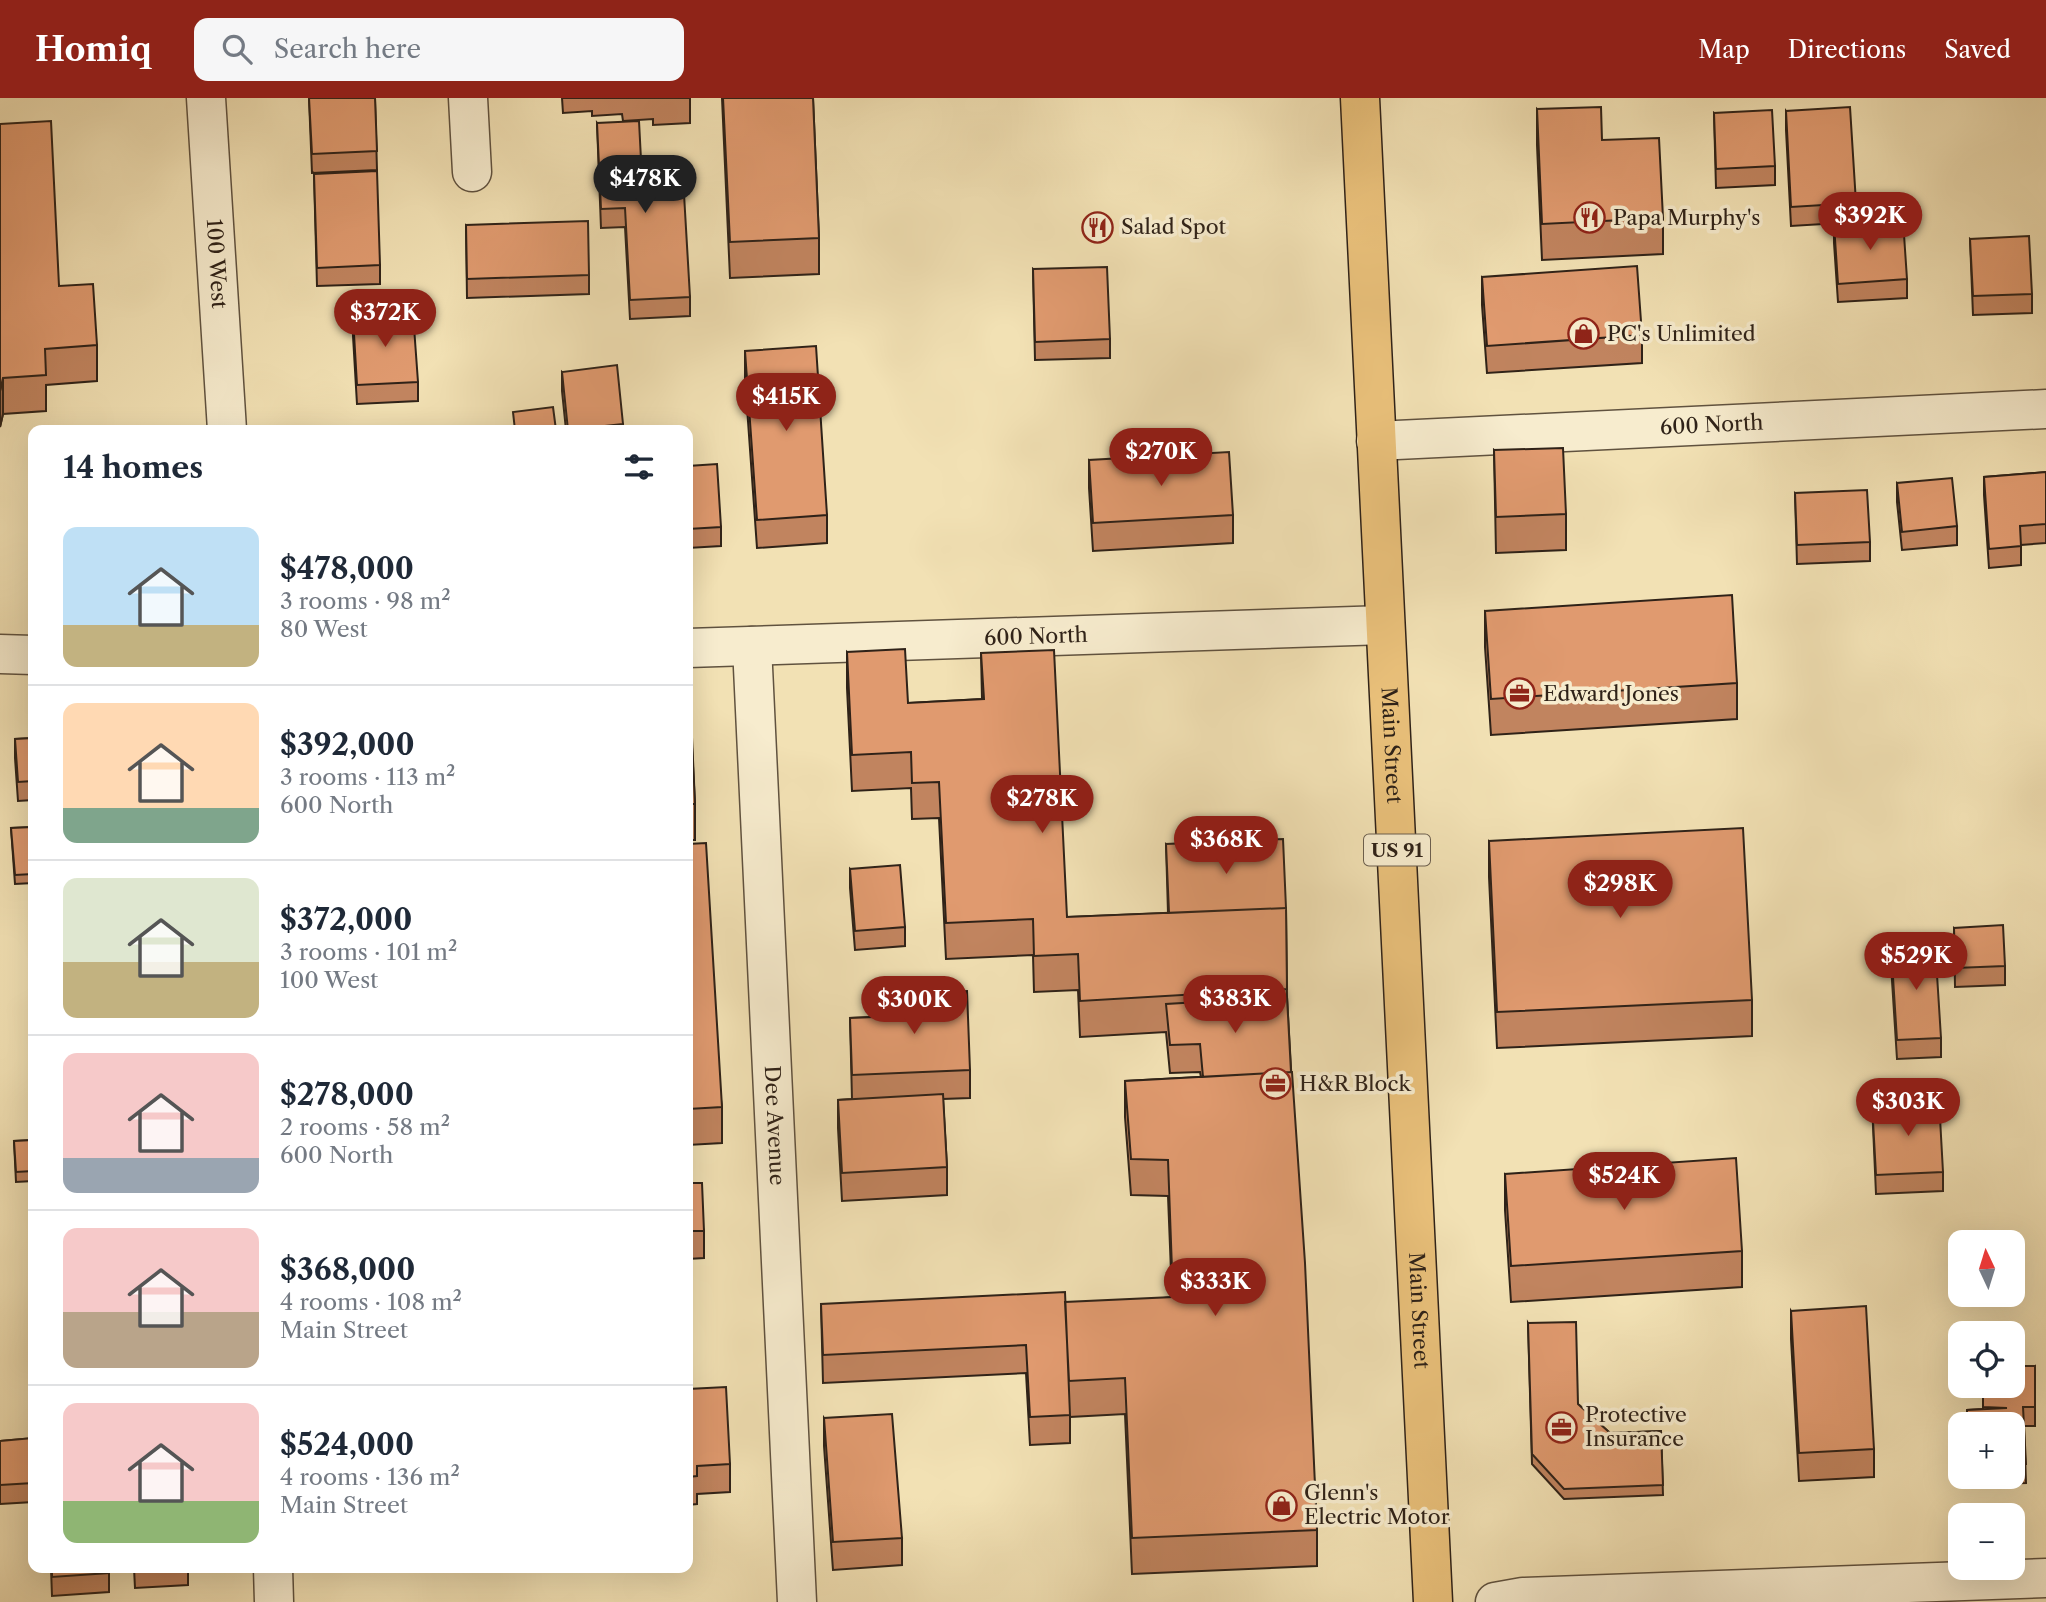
<!DOCTYPE html>
<meta charset="utf-8">
<style>
:root{--surface:#fff;--page:#f6f6f7;--text:#1f2937;--muted:#747a83;--line:#e0e1e3;--accent:#8f2418}
body{margin:0;font-family:"Libre Caslon Text",serif;background:var(--page);color:var(--text);height:100vh;display:flex;flex-direction:column;font-size:26px;white-space:nowrap}
*{box-sizing:border-box;margin:0}
p{font-size:23px;color:var(--muted)}
.icon{flex:none;width:38px;height:38px;fill:none;stroke:currentColor;stroke-width:2;stroke-linecap:round;stroke-linejoin:round}
.map{position:relative;flex:1;overflow:hidden}
.details{position:absolute;left:28px;top:327px;width:665px;height:1148px;display:flex;flex-direction:column;background:var(--surface);border-radius:14px;box-shadow:0 7px 28px #0002}
.details>*{flex:none}
.needle{width:46px;rotate:356deg}
.fabs{position:absolute;left:1948px;top:1132px;display:grid;gap:14px}
.fabs a{display:grid;place-items:center;width:77px;height:77px;border-radius:14px;background:var(--surface);box-shadow:0 7px 28px #0002;font-size:35px}
.price{position:absolute;translate:-50% -60px;padding:0 16px;border-radius:24px;background:var(--accent);color:#fff;font-size:23px;line-height:46px;filter:drop-shadow(0 2px 4px #0008)}
.price::after{content:'';position:absolute;left:50%;top:42px;width:21px;height:16px;margin-left:-10px;background:inherit;clip-path:polygon(0 0,100% 0,50% 100%)}
.price.current{background:#222;color:#fff}
ul{padding:0;list-style:none}
li{display:flex;align-items:center;gap:21px;height:175px;padding:0 35px}
li+li{border-top:2px solid var(--line)}
li span{display:grid;place-items:center;flex:none;width:196px;height:140px;border-radius:14px;color:#555}
li>.icon{margin-inline-start:auto}
span .icon{width:84px;height:84px;fill:#fffc;stroke-width:1}
li b{font-size:30px}
h2{display:flex;justify-content:space-between;align-items:center;height:84px;padding:0 35px;font-size:30px}
header{display:flex;align-items:center;gap:42px;box-sizing:border-box;height:98px;padding:0 35px;background:var(--accent);color:#fff}
header strong{font-size:33px}
nav{display:flex;gap:38px;margin-inline-start:auto;font-size:24px}
.search{width:490px;height:63px;background:var(--page);display:flex;align-items:center;gap:18px;box-sizing:border-box;padding:0 24px;border-radius:14px;color:var(--muted);font-size:26px}
.map>svg:first-child{display:block}
.lines{fill:none;stroke-linecap:round;stroke-linejoin:round}
.minor-casing{stroke:#60523f;stroke-width:41}
.major-casing{stroke:#2f2218;stroke-width:41}
.minor{stroke:#f7ecce;stroke-width:38}
.major{stroke:#e9c07a;stroke-width:38}
.wall{fill:#c1845f;stroke:#2f2218;stroke-width:2}
.shaded-wall{fill:#9d6c4e;stroke:#2f2218;stroke-width:2}
.building{fill:#e09a6f;stroke:#2f2218;stroke-width:2}
.labels{text-anchor:middle;stroke-width:7;stroke-linejoin:round;paint-order:stroke}
.shield{fill:#f7ecce;stroke:#6b5f4f;stroke-width:2}
.shield-label{font-size:19px;font-weight:bold;fill:#2f2218}
.poi-label{font-size:21px;fill:#2f2218;stroke:#f7ecce;text-anchor:start}
.street-label{font-size:21px;fill:#2f2218;stroke:#f7ecce}
</style>
<header>
<strong>Homiq</strong>
<div class="search"><svg class="icon" aria-label="search" viewBox="0 0 24 24"><circle cx="10" cy="10" r="6"/><path d="M15 15l6 6"/></svg>Search here</div>
<nav><a>Map</a><a>Directions</a><a>Saved</a></nav>
</header>
<div class="map">
<svg width="2046" height="1504" viewBox="0 0 2046 1504">
<rect width="100%" height="100%" fill="#f2e1b4"/>
<filter id="stains"><feTurbulence type="fractalNoise" baseFrequency=".00286" numOctaves="4"/><feColorMatrix values="0 0 0 0 .2 0 0 0 0 .09 0 0 0 0 .02 0 0 0 .5 -.17"/></filter>
<radialGradient id="worn" r=".72"><stop offset=".6" stop-color="#630" stop-opacity="0"/><stop offset="1" stop-color="#630" stop-opacity=".3"/></radialGradient>
<g class="lines">
<defs>
<g id="minor">
<path id="s1" d="M206,0L227,332"/>
<path d="M468,0L472,74"/>
<path id="s2" d="M1376,343L2046,311"/>
<path id="s3" d="M752,548L797,1504"/>
<path id="s4" d="M688,550L1385,527"/>
<path d="M0,556L33,557"/>
<path d="M273,1470L274,1504"/>
<path d="M1495,1504L1523,1499L2046,1480"/>
</g>
<g id="major">
<path id="s5" d="M1360,0L1433,1504"/>
</g>
</defs>
<!-- minor casing -->
<use href="#minor" class="minor-casing"/>
<!-- major casing -->
<use href="#major" class="major-casing"/>
<!-- minor -->
<use href="#minor" class="minor"/>
<!-- major -->
<use href="#major" class="major"/>
</g>
<!-- wall -->
<path class="wall" d="M309,0H375L377,72L312,75Z
M562,0H690V25L653,27V21L623,23L622,16L592,18V13L563,15Z
M722,0H813L819,140V176L730,180Z
M1537,11L1663,120V156L1542,162L1537,47Z
M1786,13L1856,105V124L1791,128L1786,32Z
M1714,15L1775,68V87L1716,90Z
M597,25L642,81L690,199V218L630,221L625,129L601,130Z
M0,26L59,188L97,247V283L46,287V313L3,316L0,329Z
M314,76L380,167V186L317,188Z
M1834,126L1907,181V200L1838,204L1834,145Z
M466,127L589,177V196L467,200Z
M1970,141L2032,196V215L1973,217Z
M1033,171L1110,241V260L1035,262Z
M1482,179L1642,237V265L1487,275L1482,207Z
M353,219L418,284V303L357,306L353,238Z
M745,253L827,417V445L757,450L745,281Z
M562,274L623,326V332H566L562,293Z
M1494,352L1566,416V452L1496,455Z
M1089,362L1233,417V445L1093,453L1089,390Z
M688,368L721,429V448L688,450Z
M2046,374V445L2021,447V467L1989,470L1984,397V379Z
M1897,385L1957,428V447L1902,452L1897,404Z
M1795,395L1870,444V463L1797,466Z
M1485,513L1737,585V621L1491,637L1485,549Z
M847,554L908,605L982,601L981,555L1067,819L1168,815L1166,746L1286,810L1287,899L1317,1432V1468L1132,1476L1125,1316L1070,1319V1345L1030,1347L1026,1275L823,1285L821,1206L1065,1212L1172,1199L1168,1098L1131,1097L1125,1019V983L1201,979L1200,974L1170,975L1166,934L1080,939L1078,892L1034,894L1033,857L946,861L939,720L912,721L911,690L852,693L847,590Z
M688,573L695,706V742H688Z
M33,640V702L18,703L15,660V641Z
M33,729V785L15,786L11,730Z
M1489,743L1752,902V938L1497,950L1489,779Z
M688,746L722,1009V1045L688,1047Z
M850,771L905,829V848L855,852L850,790Z
M1954,830L2005,868V887L1955,889Z
M1891,848L1941,940V959L1897,961L1891,867Z
M897,896L970,972V1000L943,1001L947,1069V1097L842,1103L838,1030V1002L852,1001L850,920L897,918Z
M1872,1005L1943,1074V1093L1876,1096Z
M33,1042V1083L16,1084L14,1043Z
M1505,1076L1742,1153V1189L1511,1204L1505,1112Z
M688,1085L704,1133V1160L688,1161Z
M1791,1213L1874,1351V1379L1799,1383L1791,1241Z
M1528,1225L1578,1306L1610,1335L1661,1333L1663,1397L1564,1401L1532,1366Z
M2035,1268V1328H2024L2026,1385L1969,1387V1379H2012V1326H1967V1312L1983,1311V1288Z
M688,1291L730,1366V1394L697,1396V1406L688,1407Z
M824,1320L902,1440V1467L833,1472L824,1348Z
M33,1340V1404L0,1406V1343Z
M51,1470H109V1494L52,1498Z
M134,1470H188V1487L135,1490Z"/>
<!-- shaded-wall -->
<path class="shaded-wall" d="M3,280V316L0,329V293Z"/>
<!-- building -->
<path class="building" d="M309,0H375L377,53L312,56Z
M723,0H813L819,140L730,144Z
M1601,9L1602,42L1659,40L1663,120L1542,126L1537,11Z
M1850,9L1856,105L1791,109L1786,13Z
M1772,12L1775,68L1716,71L1714,15Z
M51,23L59,188L93,186L97,247L45,251L46,277L3,280L0,293V26Z
M639,23L642,81L683,79L690,199L630,202L625,110L601,111L597,25Z
M377,73L380,167L317,170L314,76Z
M1903,122L1907,181L1838,186L1834,126Z
M588,123L589,177L467,181L466,127Z
M2029,138L2032,196L1973,198L1970,141Z
M1637,168L1642,237L1487,248L1482,179Z
M1107,169L1110,241L1035,244L1033,171Z
M413,215L418,284L357,287L353,219Z
M816,248L827,417L757,422L745,253Z
M617,267L623,326L568,332L562,274Z
M553,309L556,332H515L513,314Z
M1563,350L1566,416L1496,419L1494,352Z
M1229,354L1233,417L1093,425L1089,362Z
M717,366L721,429L688,431V368Z
M2046,374V426L2020,428L2021,448L1989,451L1984,379Z
M1952,380L1957,428L1902,434L1897,385Z
M1867,392L1870,444L1797,447L1795,395Z
M1732,497L1737,585L1491,601L1485,513Z
M905,551L908,605L984,601L981,555L1054,552L1067,819L1286,810L1287,891L1080,903L1078,856L1034,858L1033,821L946,825L939,684L912,685L911,654L852,657L847,554Z
M688,573H689L695,706H688Z
M33,640V683L18,684L15,641Z
M33,729V776L15,777L11,730Z
M1743,730L1752,902L1497,914L1489,743Z
M1283,741L1286,810L1169,815L1166,746Z
M706,745L722,1009L688,1011V746Z
M900,767L905,829L855,833L850,771Z
M2003,827L2005,868L1955,870L1954,830Z
M1935,845L1941,940L1897,942L1891,848Z
M967,893L970,972L852,977L850,920L898,918L897,896Z
M1287,899L1291,974L1203,979L1200,946L1170,947L1166,906Z
M1292,974L1305,1165L1317,1432L1132,1440L1125,1280L1069,1283L1065,1204L1173,1199L1168,1062L1131,1061L1125,983Z
M943,996L947,1069L842,1075L838,1002Z
M1939,1002L1943,1074L1876,1077L1872,1005Z
M33,1042V1073L16,1074L14,1043Z
M1736,1060L1742,1153L1511,1168L1505,1076Z
M688,1085H702L704,1133H688Z
M1065,1194L1070,1317L1030,1319L1026,1247L823,1257L821,1206Z
M1866,1208L1874,1351L1799,1355L1791,1213Z
M1576,1224L1578,1306L1610,1335L1661,1333L1663,1387L1564,1391L1532,1356L1528,1225Z
M2012,1268H2035V1309H2023L2026,1366H2012V1326H1967V1312L2007,1310L1983,1309V1288H2012Z
M726,1289L730,1366L697,1368V1378L688,1379V1291Z
M892,1316L902,1440L833,1444L824,1320Z
M33,1340V1385L0,1387V1343Z
M52,1470H109V1475L52,1479Z"/>
<!-- icons -->
<defs>
<symbol id="restaurant-ring" viewBox="-11 -11 22 22"><circle r="9.5" fill="#f7ecce" stroke="#8f2418" stroke-width="1.5"/><path d="M-5-6h1v4h1v-4h1v4h1v-4h1v5L-1.5 .5V6h-2V.5L-5-1ZM5-6V6H3V1.5H1.5Q1.5-4 5-6Z" fill="#8f2418"/></symbol>
<symbol id="shop-ring" viewBox="-11 -11 22 22"><circle r="9.5" fill="#f7ecce" stroke="#8f2418" stroke-width="1.5"/><path d="M-5-2.5h2.3a2.7 3.5 0 0 1 5.4 0H5L5.5 6h-11ZM-1.5-2.5h3a1.5 2.3 0 0 0-3 0Z" fill="#8f2418"/></symbol>
<symbol id="office-ring" viewBox="-11 -11 22 22"><circle r="9.5" fill="#f7ecce" stroke="#8f2418" stroke-width="1.5"/><path d="M-6-3h4V-5.5h4V-3h4V5H-6ZM-1-4.5V-3h2v-1.5ZM-6 0V1H6V0Z" fill="#8f2418"/></symbol>
</defs>
<g fill-rule="evenodd">
<use href="#restaurant-ring" x="1572" y="102" width="35" height="35"/>
<use href="#restaurant-ring" x="1080" y="112" width="35" height="35"/>
<use href="#shop-ring" x="1566" y="218" width="35" height="35"/>
<use href="#office-ring" x="1502" y="578" width="35" height="35"/>
<use href="#office-ring" x="1258" y="968" width="35" height="35"/>
<use href="#office-ring" x="1544" y="1312" width="35" height="35"/>
<use href="#shop-ring" x="1264" y="1390" width="35" height="35"/>
</g>
<g class="labels">
<!-- shield labels -->
<rect class="shield" x="1364" y="736.5" width="66" height="31" rx="5"/>
<g class="shield-label">
<text x="1397" y="759">US 91</text>
</g>
<!-- poi labels -->
<g class="poi-label">
<text x="1613" y="127">Papa Murphy's</text>
<text x="1121" y="136">Salad Spot</text>
<text x="1607" y="243">PC's Unlimited</text>
<text x="1543" y="603">Edward Jones</text>
<text x="1299" y="993">H&amp;R Block</text>
<text x="1585" y="1324">Protective<tspan x="1585" dy="24">Insurance</tspan></text>
<text x="1304" y="1402">Glenn's<tspan x="1304" dy="24">Electric Motor</tspan></text>
</g>
<!-- street labels -->
<g class="street-label">
<text dy="7" stroke="none"><textPath href="#s1" startOffset="166">100 West</textPath></text>
<text dy="7" stroke="none"><textPath href="#s2" startOffset="336">600 North</textPath></text>
<text dy="7" stroke="none"><textPath href="#s4" startOffset="348">600 North</textPath></text>
<text dy="7" stroke="none"><textPath href="#s5" startOffset="648">Main Street</textPath></text>
<text dy="7" stroke="none"><textPath href="#s3" startOffset="480">Dee Avenue</textPath></text>
<text dy="7" stroke="none"><textPath href="#s5" startOffset="1214">Main Street</textPath></text>
</g>
</g>
<rect width="100%" height="100%" filter="url(#stains)"/>
<rect width="100%" height="100%" fill="url(#worn)"/>
</svg>
<div class="fabs">
<a><svg class="needle" viewBox="-14 -14 28 28"><path d="M0-13l5 13h-10z" fill="#e53935"/><path d="M0 13l5-13h-10z" fill="#747a83"/></svg></a>
<a><svg class="icon" aria-label="locate" viewBox="0 0 24 24"><circle cx="12" cy="12" r="6"/><path d="M12 2v4M12 18v4M2 12h4M18 12h4"/></svg></a>
<a>+</a>
<a>−</a>
</div>
<b class="price current" style="left:645px;top:117px">$478K</b>
<b class="price" style="left:1870px;top:154px">$392K</b>
<b class="price" style="left:385px;top:251px">$372K</b>
<b class="price" style="left:786px;top:335px">$415K</b>
<b class="price" style="left:1161px;top:390px">$270K</b>
<b class="price" style="left:1042px;top:737px">$278K</b>
<b class="price" style="left:1226px;top:778px">$368K</b>
<b class="price" style="left:1620px;top:822px">$298K</b>
<b class="price" style="left:1916px;top:894px">$529K</b>
<b class="price" style="left:1235px;top:937px">$383K</b>
<b class="price" style="left:914px;top:938px">$300K</b>
<b class="price" style="left:1908px;top:1040px">$303K</b>
<b class="price" style="left:1624px;top:1114px">$524K</b>
<b class="price" style="left:1215px;top:1220px">$333K</b>
<section class="details">
<h2>14 homes<svg class="icon" aria-label="filters" viewBox="0 0 24 24"><path d="M4 7h16M4 17h16"/><circle cx="9" cy="7" r="2"/><circle cx="15" cy="17" r="2"/></svg></h2>
<ul>
<li><span style="background:linear-gradient(#bfe0f5 70%,#c2b280 0)"><svg class="icon" aria-label="home" viewBox="0 0 24 24"><path d="M3 11l9-7 9 7M6 9v11h12V9"/></svg></span><div><b>$478,000</b><p>3 rooms · 98 m²</p><p>80 West</p></div></li>
<li><span style="background:linear-gradient(#ffd9b3 75%,#7fa58c 0)"><svg class="icon" aria-label="home" viewBox="0 0 24 24"><path d="M3 11l9-7 9 7M6 9v11h12V9"/></svg></span><div><b>$392,000</b><p>3 rooms · 113 m²</p><p>600 North</p></div></li>
<li><span style="background:linear-gradient(#dfe7d0 60%,#c2b280 0)"><svg class="icon" aria-label="home" viewBox="0 0 24 24"><path d="M3 11l9-7 9 7M6 9v11h12V9"/></svg></span><div><b>$372,000</b><p>3 rooms · 101 m²</p><p>100 West</p></div></li>
<li><span style="background:linear-gradient(#f6c9c9 75%,#9aa5b1 0)"><svg class="icon" aria-label="home" viewBox="0 0 24 24"><path d="M3 11l9-7 9 7M6 9v11h12V9"/></svg></span><div><b>$278,000</b><p>2 rooms · 58 m²</p><p>600 North</p></div></li>
<li><span style="background:linear-gradient(#f6c9c9 60%,#b9a48a 0)"><svg class="icon" aria-label="home" viewBox="0 0 24 24"><path d="M3 11l9-7 9 7M6 9v11h12V9"/></svg></span><div><b>$368,000</b><p>4 rooms · 108 m²</p><p>Main Street</p></div></li>
<li><span style="background:linear-gradient(#f6c9c9 70%,#8fb573 0)"><svg class="icon" aria-label="home" viewBox="0 0 24 24"><path d="M3 11l9-7 9 7M6 9v11h12V9"/></svg></span><div><b>$524,000</b><p>4 rooms · 136 m²</p><p>Main Street</p></div></li>
</ul>
</section>
</div>
